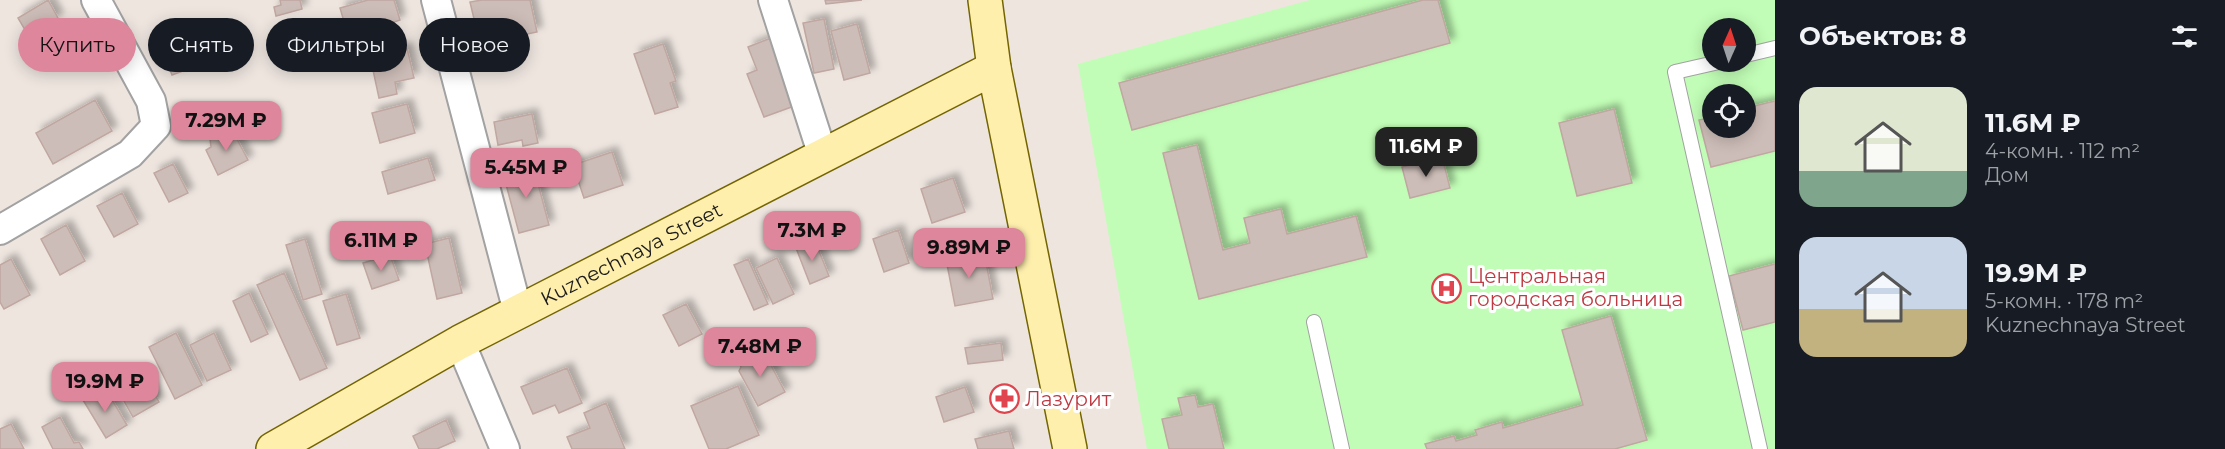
<!DOCTYPE html>
<html lang="ru">
<meta charset="utf-8">
<style>
:root{--surface:#171b24;--page:#20242c;--text:#f1f3f6;--muted:#9ea1a6;--accent:#de869c}
body{margin:0;font-family:Montserrat,sans-serif;background:var(--page);color:var(--text);height:100vh;display:flex;flex-direction:column;font-size:22px;white-space:nowrap}
*{box-sizing:border-box;margin:0}
p{font-size:20px;color:var(--muted)}
.icon{flex:none;width:33px;height:33px;fill:none;stroke:currentColor;stroke-width:2;stroke-linecap:round;stroke-linejoin:round}
.map{position:relative;flex:1;overflow:hidden}
.drawer{display:flex;flex-direction:column;background:var(--surface);width:450px}
.drawer>*{flex:none}
.guide{position:absolute;left:18px;top:18px;width:570px;height:54px;display:flex;gap:12px}
.needle{width:39px;rotate:3deg}
.buttons{position:absolute;left:1702px;top:18px;display:grid;gap:12px}
.buttons a{display:grid;place-items:center;width:54px;height:54px;border-radius:50%;background:var(--surface);box-shadow:0 3px 15px #0003;font-size:30px}
.price{position:absolute;translate:-50% -51px;padding:0 14px;border-radius:12px;background:var(--accent);color:#111;font-size:20px;line-height:39px;filter:drop-shadow(0 2px 3px #0008)}
.price::after{content:'';position:absolute;left:50%;top:36px;width:18px;height:14px;margin-left:-9px;background:inherit;clip-path:polygon(0 0,100% 0,50% 100%)}
.price.active{background:#222;color:#fff}
ul{padding:0;list-style:none}
li{display:flex;align-items:center;gap:18px;height:150px;padding:0 24px}
li span{display:grid;place-items:center;flex:none;width:168px;height:120px;border-radius:18px;color:#555}
li>.icon{margin-inline-start:auto}
span .icon{width:72px;height:72px;fill:#fffc;stroke-width:1}
li b{font-size:26px}
h2{display:flex;justify-content:space-between;align-items:center;height:72px;padding:0 24px;font-size:26px}
.pill{padding:0 21px;border-radius:27px;background:var(--surface);box-shadow:0 3px 15px #0003;font-size:21px;line-height:54px}
.pill.active{background:var(--accent);color:#111}
main{display:flex;flex:1;min-height:0}
.map>svg:first-child{display:block}
.park{fill:#c1fdb6;fill-rule:evenodd}
.building{fill:#cdbdb8;stroke:#c0a7a1;stroke-width:1.5;filter:url(#shadow)}
.lines{fill:none;stroke-linecap:round;stroke-linejoin:round}
.lane-casing{stroke:#a2a2a2;stroke-width:16}
.street-casing{stroke:#a2a2a2;stroke-width:32}
.secondary-casing{stroke:#746500;stroke-width:36}
.lane{stroke:#fff;stroke-width:14}
.street{stroke:#fff;stroke-width:28}
.secondary{stroke:#feefad;stroke-width:33}
.labels{text-anchor:middle;stroke-width:6;stroke-linejoin:round;paint-order:stroke}
.street-label{font-size:20px;fill:#1b1b1b;stroke:#fff}
.health-label{font-size:20px;fill:#be3a42;stroke:#fff;text-anchor:start}
</style>
<main>
<div class="map">
<svg width="1775" height="449" viewBox="0 0 1775 449">
<defs>
<filter id="shadow"><feDropShadow dx="5.5" dy="-5.5" stdDeviation="3" flood-color="#0004"/></filter>
</defs>
<rect width="100%" height="100%" fill="#eee5df"/>
<!-- park -->
<path class="park" d="M1310,0H1775V449H1147L1078,64ZM1713,28H1746V62H1713ZM1713,94H1746V128H1713Z"/>
<!-- building -->
<path class="building" d="M48,0L58,18L28,35L18,18Z
M280,0H300L302,9L276,16L274,7L281,5Z
M368,0H394L400,20L379,27V31L363,35L360,31L328,40L326,31L345,25L340,8Z
M482,0H530L537,32L480,44L470,2Z
M825,0H862L826,4Z
M1423,0H1438L1450,43L1132,130L1119,83Z
M824,19L834,69L814,73L803,23Z
M857,24L870,73L844,80L831,31Z
M203,33L213,60L172,75L162,49Z
M771,38L797,105L764,117L747,74L757,70L748,47Z
M663,44L676,81L670,83L678,107L655,114L634,54Z
M407,48L414,78L395,82L397,94L379,98L370,56Z
M95,100L112,131L53,164L36,133Z
M1775,101V151L1711,167L1699,120L1713,117V128H1746V108Z
M407,104L415,133L380,143L372,113Z
M1614,109L1632,183L1577,196L1559,123Z
M532,114L538,143L523,146L522,140L498,145L494,122Z
M231,128L248,160L218,175L206,150L211,147L210,139Z
M1197,145L1223,250L1250,243L1244,218L1281,209L1287,234L1356,216L1367,257L1199,299L1163,153Z
M612,152L623,185L584,198L573,165Z
M1442,157L1450,188L1410,198L1402,167Z
M428,158L435,180L388,194L382,172Z
M173,164L188,193L169,202L154,173Z
M533,165L549,225L519,233L503,173Z
M953,178L965,212L932,223L921,189Z
M122,193L138,224L114,237L97,206Z
M66,225L85,261L60,275L41,239Z
M898,230L909,263L884,272L873,239Z
M449,238L462,293L437,299L425,244Z
M305,239L322,294L303,300L286,245Z
M815,241L829,276L810,284L796,248Z
M984,252L993,299L955,306L946,259Z
M390,255L399,280L372,289L363,263Z
M777,258L794,294L773,304L756,268Z
M11,259L30,295L4,309L0,302V265Z
M748,259L768,304L754,310L734,265Z
M1775,264V322L1743,330L1729,276Z
M284,273L327,368L300,380L257,285Z
M249,293L268,334L251,342L233,301Z
M346,294L360,338L337,345L323,301Z
M686,304L702,334L679,346L663,315Z
M1611,316L1647,440L1615,449H1427L1425,444L1454,436L1456,441L1477,435L1475,430L1502,422L1503,428L1583,405L1562,330Z
M176,333L202,385L175,399L149,347Z
M214,333L231,370L207,381L190,345Z
M1001,343L1003,360L968,364L965,348Z
M751,353L754,359L765,354L785,392L758,406L739,371L741,367L738,360Z
M567,368L582,403L559,413L555,405L533,414L521,387Z
M142,372L159,402L133,417L116,387Z
M738,386L759,435L726,449H709L691,406Z
M965,387L974,412L944,422L936,397Z
M105,388L127,425L106,438L83,400Z
M1195,395L1198,407L1213,404L1224,449H1169L1162,419L1182,415L1178,398Z
M606,403L625,449H572L567,437L590,428L584,413Z
M60,417L74,443L79,442L83,449H53L42,427Z
M446,420L455,441L437,449H419L413,436Z
M11,424L24,449H0V429Z
M1009,431L1014,449H978L975,439Z"/>
<g class="lines">
<defs>
<path id="lane" d="M1746,55L1775,48
M1719,62L1675,72L1760,449
M1314,322L1342,449"/>
<path id="street" d="M436,0L518,312
M773,0L823,156
M0,230L130,154L156,126L151,101L96,0
M460,342L505,449"/>
<g id="secondary">
<path d="M985,0L994,68L1070,449"/>
<path id="s1" d="M273,449L460,342L994,68"/>
</g>
</defs>
<!-- lane casing -->
<use href="#lane" class="lane-casing"/>
<!-- street casing -->
<use href="#street" class="street-casing"/>
<!-- secondary casing -->
<use href="#secondary" class="secondary-casing"/>
<!-- lane -->
<use href="#lane" class="lane"/>
<!-- street -->
<use href="#street" class="street"/>
<!-- secondary -->
<use href="#secondary" class="secondary"/>
</g>
<!-- icons -->
<defs>
<symbol id="hospital-ring" viewBox="-11 -11 22 22"><circle r="9.5" fill="#fff" stroke="#e0444e" stroke-width="1.5"/><path d="M-5-5h3v3.5h4V-5h3V5h-3V1.5h-4V5h-3Z" fill="#e0444e"/></symbol>
<symbol id="pharmacy-ring" viewBox="-11 -11 22 22"><circle r="9.5" fill="#fff" stroke="#e0444e" stroke-width="1.5"/><path d="M-2-6h4v4h4v4h-4v4h-4v-4h-4v-4h4Z" fill="#e0444e"/></symbol>
</defs>
<g fill-rule="evenodd">
<use href="#hospital-ring" x="1430" y="272" width="33" height="33"/>
<use href="#pharmacy-ring" x="988" y="382" width="33" height="33"/>
</g>
<g class="labels">
<!-- street labels -->
<g class="street-label">
<text dy="7" stroke="none"><textPath href="#s1" startOffset="408">Kuznechnaya Street</textPath></text>
</g>
<!-- health labels -->
<g class="health-label">
<text x="1468" y="283">Центральная<tspan x="1468" dy="23">городская больница</tspan></text>
<text x="1025" y="406">Лазурит</text>
</g>
</g>
</svg>
<div class="buttons">
<a><svg class="needle" viewBox="-14 -14 28 28"><path d="M0-13l5 13h-10z" fill="#e53935"/><path d="M0 13l5-13h-10z" fill="#9ea1a6"/></svg></a>
<a><svg class="icon" aria-label="locate" viewBox="0 0 24 24"><circle cx="12" cy="12" r="6"/><path d="M12 2v4M12 18v4M2 12h4M18 12h4"/></svg></a>
</div>
<b class="price" style="left:226px;top:152px">7.29M ₽</b>
<b class="price active" style="left:1426px;top:178px">11.6M ₽</b>
<b class="price" style="left:526px;top:199px">5.45M ₽</b>
<b class="price" style="left:812px;top:262px">7.3M ₽</b>
<b class="price" style="left:381px;top:272px">6.11M ₽</b>
<b class="price" style="left:969px;top:279px">9.89M ₽</b>
<b class="price" style="left:760px;top:378px">7.48M ₽</b>
<b class="price" style="left:105px;top:413px">19.9M ₽</b>
<div class="guide">
<a class="pill active">Купить</a>
<a class="pill">Снять</a>
<a class="pill">Фильтры</a>
<a class="pill">Новое</a>
</div>
</div>
<section class="drawer">
<h2>Объектов: 8<svg class="icon" aria-label="filters" viewBox="0 0 24 24"><path d="M4 7h16M4 17h16"/><circle cx="9" cy="7" r="2"/><circle cx="15" cy="17" r="2"/></svg></h2>
<ul>
<li><span style="background:linear-gradient(#dfe7d0 70%,#7fa58c 0)"><svg class="icon" aria-label="home" viewBox="0 0 24 24"><path d="M3 11l9-7 9 7M6 9v11h12V9"/></svg></span><div><b>11.6M ₽</b><p>4-комн. · 112 m²</p><p>Дом</p></div></li>
<li><span style="background:linear-gradient(#c9d6e8 60%,#c2b280 0)"><svg class="icon" aria-label="home" viewBox="0 0 24 24"><path d="M3 11l9-7 9 7M6 9v11h12V9"/></svg></span><div><b>19.9M ₽</b><p>5-комн. · 178 m²</p><p>Kuznechnaya Street</p></div></li>
</ul>
</section>
</main>
